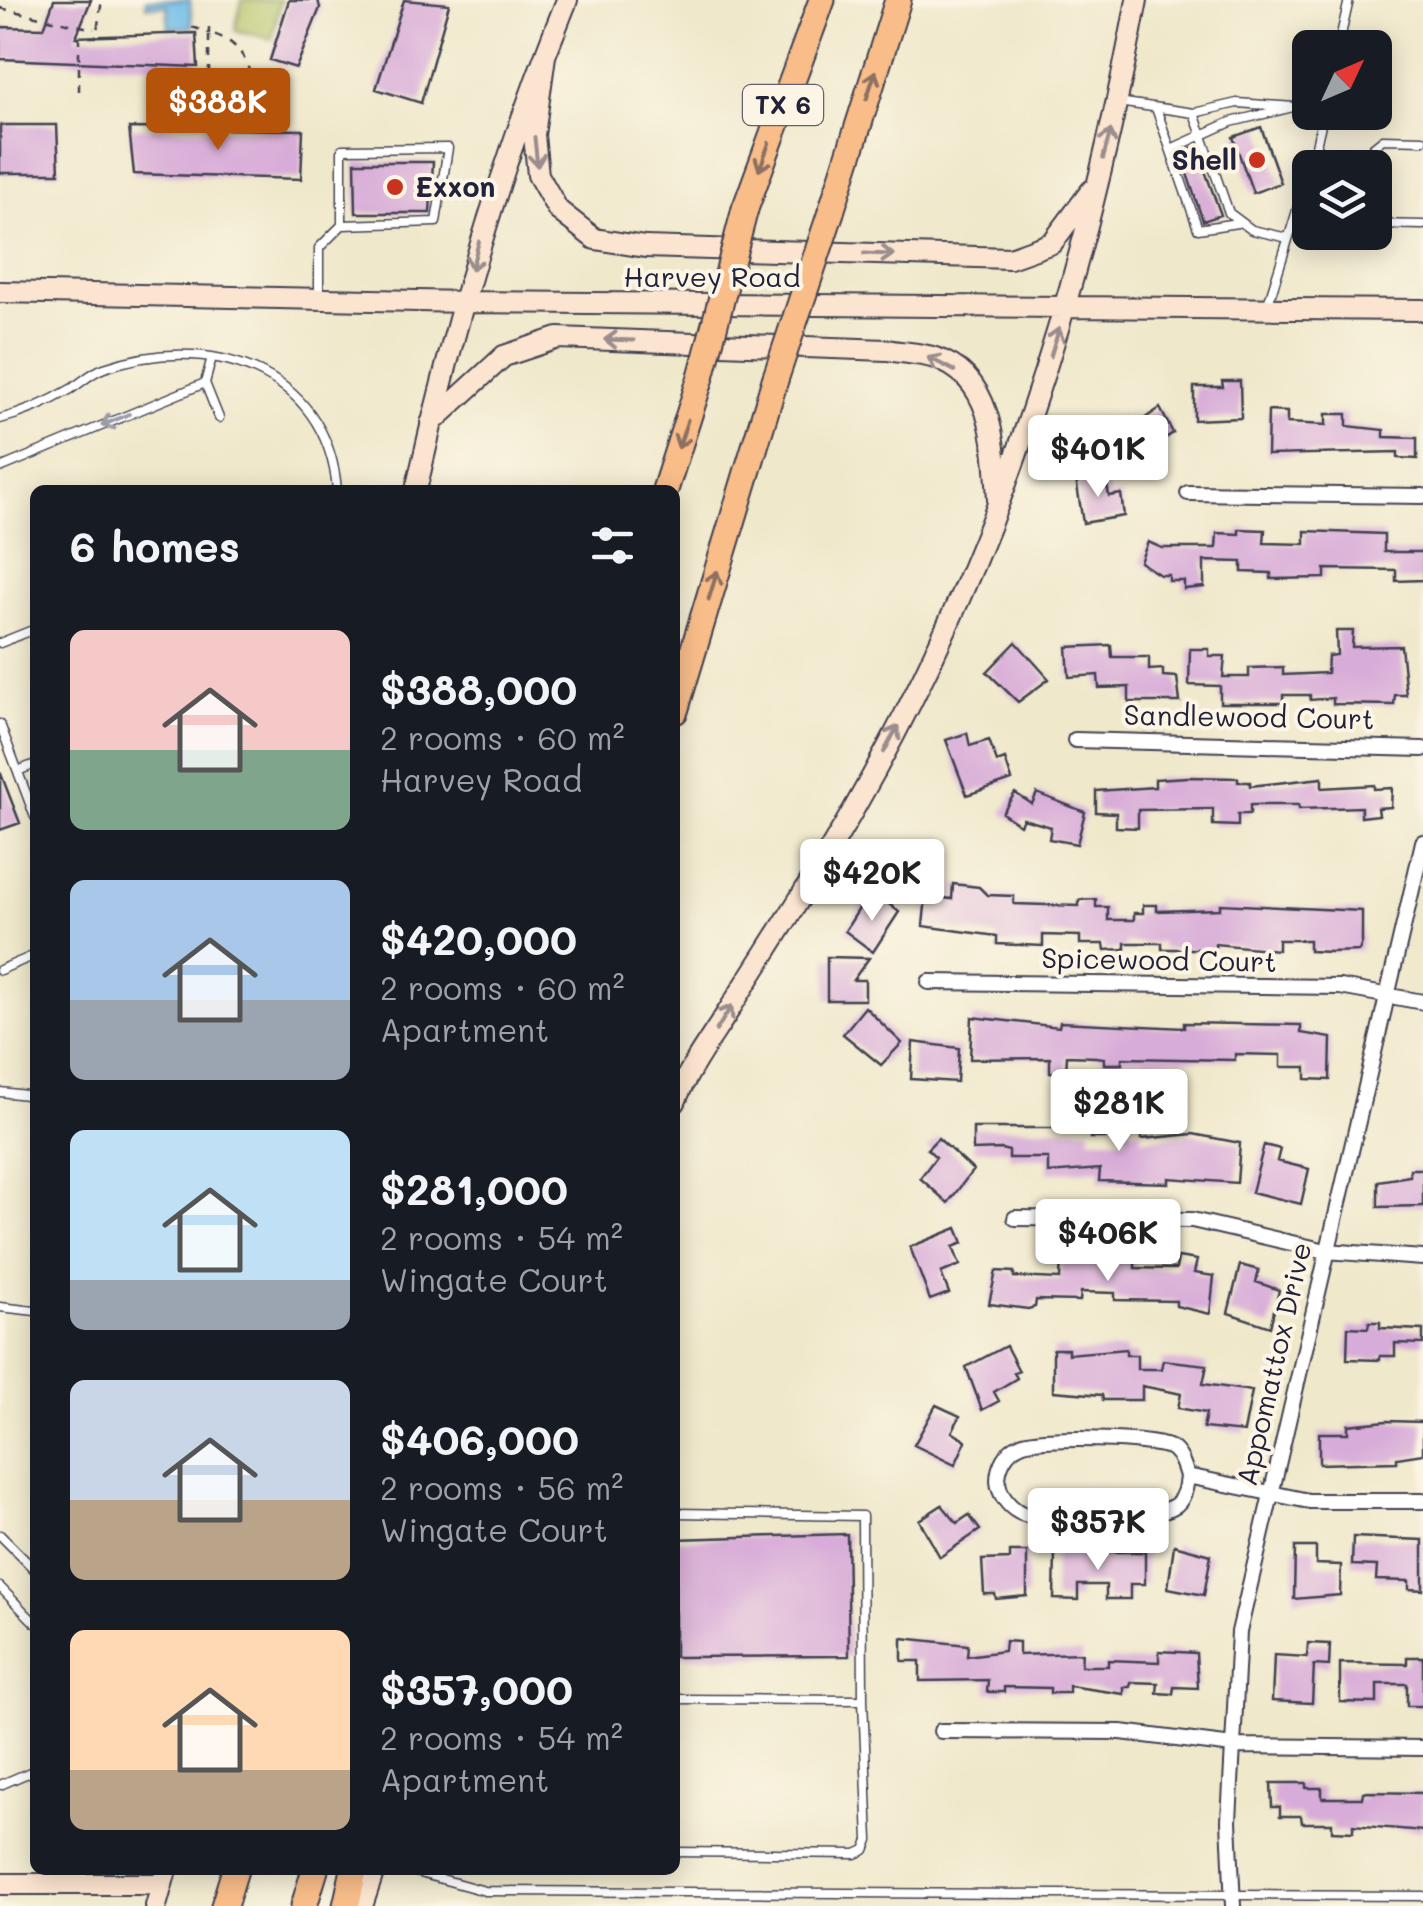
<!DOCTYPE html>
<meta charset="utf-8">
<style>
:root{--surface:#171b24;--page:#242831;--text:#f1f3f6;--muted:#9ea1a6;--accent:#b45309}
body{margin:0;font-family:Mali,sans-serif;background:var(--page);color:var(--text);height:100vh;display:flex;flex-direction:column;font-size:38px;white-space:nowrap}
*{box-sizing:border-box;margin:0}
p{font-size:32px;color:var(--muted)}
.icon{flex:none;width:55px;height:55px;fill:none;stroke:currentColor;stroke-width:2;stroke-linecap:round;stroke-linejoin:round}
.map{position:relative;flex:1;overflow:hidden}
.drawer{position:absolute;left:30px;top:485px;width:650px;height:1390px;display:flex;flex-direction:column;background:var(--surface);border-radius:15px;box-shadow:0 5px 25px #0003}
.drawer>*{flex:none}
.needle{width:65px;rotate:46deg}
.buttons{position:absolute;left:1292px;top:30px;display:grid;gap:20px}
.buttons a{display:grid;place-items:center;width:100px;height:100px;border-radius:15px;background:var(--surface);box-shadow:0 5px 25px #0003;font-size:50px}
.price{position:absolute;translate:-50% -85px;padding:0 22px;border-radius:10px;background:#fff;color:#222;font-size:32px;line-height:65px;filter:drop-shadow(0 2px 5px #0008)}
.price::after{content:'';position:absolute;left:50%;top:60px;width:30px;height:22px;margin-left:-15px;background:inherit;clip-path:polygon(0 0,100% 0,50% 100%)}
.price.selected{background:var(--accent);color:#fff}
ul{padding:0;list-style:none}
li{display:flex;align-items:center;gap:30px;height:250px;padding:0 40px}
li span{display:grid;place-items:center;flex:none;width:280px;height:200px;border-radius:15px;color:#555}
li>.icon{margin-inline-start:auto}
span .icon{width:120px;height:120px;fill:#fffc;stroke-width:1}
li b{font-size:42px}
h2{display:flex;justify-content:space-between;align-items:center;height:120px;padding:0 40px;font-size:42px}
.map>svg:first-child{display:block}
.green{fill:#b2c265;stroke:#6a7250;stroke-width:2.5}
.water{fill:#6dbce7;stroke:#486f91;stroke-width:2.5}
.building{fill:#d8acd8}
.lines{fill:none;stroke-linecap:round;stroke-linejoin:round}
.lane-casing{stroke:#414051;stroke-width:11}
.street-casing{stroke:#414051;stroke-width:18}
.secondary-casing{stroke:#414051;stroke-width:24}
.highway-casing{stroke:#414051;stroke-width:29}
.path{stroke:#414051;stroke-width:2.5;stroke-dasharray:8 8;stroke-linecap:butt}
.lane{stroke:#fff;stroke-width:8}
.street{stroke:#fff;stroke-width:14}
.secondary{stroke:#fce5d0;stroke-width:20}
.highway{stroke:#f8bd89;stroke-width:25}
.highway-bridge-casing{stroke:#414051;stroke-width:29;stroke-linecap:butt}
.highway-bridge{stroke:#f8bd89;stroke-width:25}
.oneway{stroke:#8d7062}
.oneway2{stroke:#9a8d8d}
.oneway3{stroke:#9c9ca7}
.poi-dot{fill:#c8321e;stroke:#fcf5e5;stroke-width:4}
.labels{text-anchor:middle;stroke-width:8;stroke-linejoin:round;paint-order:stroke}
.shield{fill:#fcf5e5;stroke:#63616e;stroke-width:2.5}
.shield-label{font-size:25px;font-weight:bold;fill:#22223b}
.poi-label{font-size:28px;font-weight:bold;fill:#22223b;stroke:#fcf5e5;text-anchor:end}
.street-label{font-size:28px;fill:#22223b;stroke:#fcf5e5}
</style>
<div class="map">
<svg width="1423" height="1906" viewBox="0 0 1423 1906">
<rect width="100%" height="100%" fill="#fcf5e5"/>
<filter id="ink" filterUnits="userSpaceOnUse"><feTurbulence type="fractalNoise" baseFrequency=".01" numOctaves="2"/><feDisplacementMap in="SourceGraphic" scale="20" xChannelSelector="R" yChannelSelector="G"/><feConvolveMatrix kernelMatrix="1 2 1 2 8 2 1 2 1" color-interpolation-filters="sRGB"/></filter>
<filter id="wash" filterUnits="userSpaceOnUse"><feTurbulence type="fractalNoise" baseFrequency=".0048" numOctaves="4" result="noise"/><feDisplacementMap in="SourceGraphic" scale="40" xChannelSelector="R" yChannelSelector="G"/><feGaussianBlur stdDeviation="2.25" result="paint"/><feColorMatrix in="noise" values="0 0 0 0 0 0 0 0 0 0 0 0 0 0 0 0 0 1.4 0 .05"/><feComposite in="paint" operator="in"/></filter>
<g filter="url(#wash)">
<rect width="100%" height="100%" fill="#efe8cb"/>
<!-- green -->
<path class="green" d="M242,0H281L272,39L235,30Z"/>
<!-- water -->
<path class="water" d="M146,0H190L192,27L169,28L167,6H146Z"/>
<g id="blocks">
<!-- building -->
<path class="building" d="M54,0H91L76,37L196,33L198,67L0,59V27L44,28Z
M289,0H318L320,8L296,68L270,60Z
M404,0L449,4L421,103L376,89Z
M0,125H57L59,173H0Z
M1261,127L1281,183L1253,193L1233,137Z
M129,128L303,130L301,179L134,174Z
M1196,146L1221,215L1203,221L1180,153Z
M355,162H433L430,213H356Z
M1222,381H1240L1241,418L1194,420V387H1223Z
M1160,408L1173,433L1135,459L1114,428L1130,417L1135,425Z
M1268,411L1287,412V423L1326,425V414H1347V426L1384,430V437L1417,438V459L1398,458V452L1267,455Z
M1105,474L1109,496L1121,494L1124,516L1083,523L1076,479Z
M1239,529L1265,530L1264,543L1305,544V531L1384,534V552H1423V580L1396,581V570L1325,569V578L1271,579V573L1242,572V562L1204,561V587L1184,589V581H1169V575H1160L1140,562L1148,542L1162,548H1216L1217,533L1239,534Z
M1336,631H1353L1352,647L1401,646L1406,695H1395L1394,705L1333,704V698L1310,700V695H1283V703H1220V686L1189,685L1190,649H1209V656H1225L1223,677H1249V668L1283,667V675L1327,673L1328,656L1337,655Z
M1016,642L1049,679L1018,702L987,672Z
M1111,645L1112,657H1149V670L1163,669V676L1177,677L1180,702H1129V687L1099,688L1098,675L1069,677L1067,647Z
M967,733L970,746L989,740L997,762L1005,759L1012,780L967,795L946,740Z
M1,774L20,823L0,830V775Z
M1188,777L1238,778V782H1250V786L1322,778V788L1374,785V789L1392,788L1391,807L1378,808L1379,815L1361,817V807L1299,809L1298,805H1250V814H1238V826L1213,825V809L1138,810V828L1116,827V813L1096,812V791L1155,787V779Z
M1015,793L1032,804L1037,793L1085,812L1077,844L1049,839L1051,827L1023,819L1020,825L1002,813Z
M953,884L979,887L987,895L1014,896V904L1079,906V900L1096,899V907H1108V920H1134V913H1143V905H1157V911L1220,909V904L1362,911V943L1359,951L1331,952L1309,951V940H1278V950L1215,944V949H1162V943H1125V949L1105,950L1104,944H1080V936L1043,935V946L997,944V936L923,926L926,896L952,899Z
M880,897L899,912L873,952L845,931L860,907L868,913Z
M827,957L869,958L853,980H865V1000H827Z
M865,1007L902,1043L881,1065L843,1034Z
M972,1017L1059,1027L1060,1022L1184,1028V1023L1301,1025V1033L1331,1038L1330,1080L1306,1079V1067H1281V1055L1235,1054V1060L1122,1058V1064H1104V1058L1096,1057L1067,1056L1066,1073L1050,1072V1058L970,1059Z
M913,1042L959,1048L957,1082L911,1079Z
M973,1128H1090V1138H1126V1129L1142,1130L1141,1139L1193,1134L1240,1143L1237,1183L1169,1178V1183L1099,1181L1100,1169L1048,1173V1158H1009V1151L1001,1149L973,1150Z
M938,1138L973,1170L948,1203L920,1178L936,1157L927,1149Z
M1264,1145L1280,1149L1277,1161L1309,1169L1301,1204L1252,1192Z
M1410,1169H1423V1206L1378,1207V1181L1410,1176Z
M957,1228L963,1243L953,1247L960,1265L941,1273L949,1293L930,1300L910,1247Z
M1061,1256L1116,1261V1256L1135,1257V1268L1176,1269L1178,1257L1197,1260L1194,1273L1214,1276L1210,1314L1176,1306V1301L1115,1300V1293L1081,1292L1080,1301L1036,1300L1035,1307L1028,1309L989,1304L996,1271L1014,1272V1277L1060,1279Z
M1240,1265L1259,1270L1256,1282L1279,1290L1270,1327L1228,1313Z
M1369,1322H1380V1328L1423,1330V1344L1395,1343V1356H1380V1360L1347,1359L1348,1327L1368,1328Z
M1006,1346L1019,1371L1014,1373L1017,1378L994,1392L999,1401L982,1410L966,1367Z
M1053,1349H1068V1354L1126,1349V1355H1137V1369H1161L1163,1360L1207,1365L1203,1384L1252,1391L1244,1432L1203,1428L1206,1413L1178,1408L1181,1394L1172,1392L1142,1386V1400H1103L1102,1395L1053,1391Z
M936,1405L960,1416L952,1432L966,1441L955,1465L914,1445Z
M1387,1421L1423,1422V1454L1397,1458V1462L1319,1464V1433H1348V1425Z
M942,1505L957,1523L969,1515L980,1530L940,1557L919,1520Z
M847,1534L849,1656L675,1657V1539Z
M1353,1537L1423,1540V1590L1409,1589V1581L1376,1580L1377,1566L1352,1565Z
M1174,1545L1211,1555L1204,1595L1168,1588Z
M1295,1547H1316V1564L1341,1565L1340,1595L1294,1599Z
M1010,1552H1027V1596L996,1599L995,1594H984L982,1560L1010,1559Z
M1055,1552H1145V1584H1130V1599H1106V1585H1078V1600L1054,1599Z
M902,1638L968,1645L967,1656L1004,1651L1005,1641L1019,1642V1655L1082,1653L1081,1666H1108V1660L1159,1662V1651L1196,1653L1198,1688L1174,1687L1173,1694L1157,1693L1158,1683L1131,1682L1130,1687H1124V1694L1069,1686V1693H1050V1688L1004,1687V1692H987L988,1680L920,1681V1661H902Z
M1308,1643L1330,1644L1329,1666L1314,1665L1312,1703L1272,1701L1274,1655L1307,1657Z
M1407,1657H1423V1706H1407V1684H1377V1703L1340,1702V1663L1407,1664Z
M1271,1783H1306V1788H1322V1798H1362L1363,1792L1423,1793V1831L1353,1825V1832L1332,1831V1823H1302L1301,1816H1280V1807H1272Z"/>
</g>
</g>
<g filter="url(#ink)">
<use href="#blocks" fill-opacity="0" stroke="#414051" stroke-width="2.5"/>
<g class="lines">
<defs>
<path id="lane" d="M1338,48L1349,0
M1118,102L1194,113L1229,213L1252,230L1288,238
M1156,108L1198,229L1237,223
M1194,113L1237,103L1310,108
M1171,149L1231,122L1293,107
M1314,154L1324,112
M1310,168L1314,154H1370
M1370,168L1373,147L1383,139L1423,140
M1375,224L1423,225
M1291,230L1310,168
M319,296V248L342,225L436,222L448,148L342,149V225
M1268,304L1291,230L1310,223
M212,357L205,383L219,418
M0,419C25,413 49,402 71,389C82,382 92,372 104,368C207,332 327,368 337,490
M0,468L205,383
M0,643L35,629
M0,724L35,817
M18,771L35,764
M0,970L35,955
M0,1092L35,1096
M0,1307L35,1311
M675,1513L862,1516L863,1700L675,1699
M0,1535L35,1570
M0,1587L35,1623
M0,1785L35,1770
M675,1852L856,1854L865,1850L869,1840L863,1700
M409,1870L485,1891L1423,1896"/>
<path id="street" d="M1188,493L1423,496
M1075,740L1423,749
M929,982L1340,987L1423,1002
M1015,1218L1192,1220L1326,1251L1423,1258
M1187,1476C1186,1486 1185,1496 1177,1504C1159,1520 1040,1524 1019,1512C1008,1506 999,1494 998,1481C998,1466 1006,1450 1021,1444C1038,1436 1159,1438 1173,1449C1181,1456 1184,1466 1187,1476L1309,1501H1423
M941,1731L1121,1732L1233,1746L1423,1748
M1233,1906L1229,1821L1239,1632L1423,842"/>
<path id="secondary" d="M545,56L534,135L538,175L558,210L595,239L645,247L1010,258L1052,243L1091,191
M0,292L465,302L1423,310
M431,423L504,356L558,338L887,350C903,353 920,353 935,358C995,377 995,450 998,501
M416,490C454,322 502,159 567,0
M675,1102C688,1069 710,1040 729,1010C773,940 820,870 860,798C1001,549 1085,280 1137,0
M0,1884H162
M156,1906L166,1870
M362,1906L374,1870"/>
<path id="highway" d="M745,209L822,0
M831,212L898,0
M665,490L701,377
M675,711L775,380
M224,1906L235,1870
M304,1906L315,1870
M346,1906L354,1870"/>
</defs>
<!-- lane casing -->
<use href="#lane" class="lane-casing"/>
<!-- street casing -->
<use href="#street" class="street-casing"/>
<!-- secondary casing -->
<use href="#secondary" class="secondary-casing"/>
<!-- highway casing -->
<use href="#highway" class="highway-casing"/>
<!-- path -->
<path class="path" d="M0,8L94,29
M192,27L209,33V23
M79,91V37H96L102,0
M209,91V33C239,40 250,62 253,91"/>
<!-- lane -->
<use href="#lane" class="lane"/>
<!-- street -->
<use href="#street" class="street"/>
<!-- secondary -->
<use href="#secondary" class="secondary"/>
<!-- highway -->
<use href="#highway" class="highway"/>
<defs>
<path id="highway-bridge" d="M701,377L745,209
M775,380L831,212"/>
</defs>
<!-- highway-bridge casing -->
<use href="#highway-bridge" class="highway-bridge-casing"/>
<!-- highway-bridge -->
<use href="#highway-bridge" class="highway-bridge"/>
</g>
<!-- one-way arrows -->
<defs><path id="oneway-shaft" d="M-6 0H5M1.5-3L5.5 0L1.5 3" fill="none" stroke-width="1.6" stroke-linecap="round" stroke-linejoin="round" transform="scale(2.5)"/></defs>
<g class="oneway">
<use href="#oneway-shaft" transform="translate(871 85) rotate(-72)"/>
<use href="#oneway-shaft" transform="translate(764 157) rotate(110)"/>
<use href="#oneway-shaft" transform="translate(683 434) rotate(108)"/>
<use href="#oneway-shaft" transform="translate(713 585) rotate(-73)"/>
</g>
<g class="oneway2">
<use href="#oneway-shaft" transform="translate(1107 144) rotate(-75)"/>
<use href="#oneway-shaft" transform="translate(536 152) rotate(84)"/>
<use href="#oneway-shaft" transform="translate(879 254) rotate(2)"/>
<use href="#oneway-shaft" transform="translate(475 256) rotate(105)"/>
<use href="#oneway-shaft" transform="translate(619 340) rotate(-178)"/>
<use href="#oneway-shaft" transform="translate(1055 342) rotate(-73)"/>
<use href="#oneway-shaft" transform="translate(941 364) rotate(-153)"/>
<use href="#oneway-shaft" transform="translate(891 739) rotate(-62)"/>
<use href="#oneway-shaft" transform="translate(724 1018) rotate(-58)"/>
</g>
<use class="oneway3" href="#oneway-shaft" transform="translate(115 420) rotate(157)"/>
</g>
<!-- markers -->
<g class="poi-dot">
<circle cx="1257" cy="160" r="10"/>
<circle cx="395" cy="187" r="10"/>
</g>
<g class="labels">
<!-- shield labels -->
<rect class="shield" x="743" y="85" width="80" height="40" rx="8"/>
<g class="shield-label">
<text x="783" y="114">TX 6</text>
</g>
<!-- poi labels -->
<g class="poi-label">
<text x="1237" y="170">Shell</text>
<text x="415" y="197" text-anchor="start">Exxon</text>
</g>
<!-- street labels -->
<g class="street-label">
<text x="712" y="287">Harvey Road</text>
<text transform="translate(1249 717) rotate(1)" y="10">Sandlewood Court</text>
<text transform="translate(1159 960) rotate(1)" y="10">Spicewood Court</text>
<text transform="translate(1274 1364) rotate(-77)" y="10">Appomattox Drive</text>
</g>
</g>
</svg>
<div class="buttons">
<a><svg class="needle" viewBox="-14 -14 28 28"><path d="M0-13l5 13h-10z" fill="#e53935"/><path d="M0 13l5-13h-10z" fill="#9ea1a6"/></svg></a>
<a><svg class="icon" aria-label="layers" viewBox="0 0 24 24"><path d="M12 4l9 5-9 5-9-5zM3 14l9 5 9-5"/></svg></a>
</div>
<b class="price selected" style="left:218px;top:153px">$388K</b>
<b class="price" style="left:1098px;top:500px">$401K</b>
<b class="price" style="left:872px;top:924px">$420K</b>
<b class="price" style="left:1119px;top:1154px">$281K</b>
<b class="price" style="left:1108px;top:1284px">$406K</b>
<b class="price" style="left:1098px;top:1573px">$357K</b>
<section class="drawer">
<h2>6 homes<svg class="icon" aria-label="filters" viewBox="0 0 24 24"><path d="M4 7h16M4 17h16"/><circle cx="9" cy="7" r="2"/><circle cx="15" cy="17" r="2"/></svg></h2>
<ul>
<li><span style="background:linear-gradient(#f6c9c9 60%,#7fa58c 0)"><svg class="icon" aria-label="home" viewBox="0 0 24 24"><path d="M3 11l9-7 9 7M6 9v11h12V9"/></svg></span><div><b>$388,000</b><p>2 rooms · 60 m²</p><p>Harvey Road</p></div></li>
<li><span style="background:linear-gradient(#a9c7e8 60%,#9aa5b1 0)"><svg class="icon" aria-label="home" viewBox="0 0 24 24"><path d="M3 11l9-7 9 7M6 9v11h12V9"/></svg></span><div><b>$420,000</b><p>2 rooms · 60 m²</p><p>Apartment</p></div></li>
<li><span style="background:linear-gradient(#bfe0f5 75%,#9aa5b1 0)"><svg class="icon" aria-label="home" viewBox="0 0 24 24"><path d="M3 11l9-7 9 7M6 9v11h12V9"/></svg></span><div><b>$281,000</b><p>2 rooms · 54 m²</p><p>Wingate Court</p></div></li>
<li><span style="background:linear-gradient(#c9d6e8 60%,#b9a48a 0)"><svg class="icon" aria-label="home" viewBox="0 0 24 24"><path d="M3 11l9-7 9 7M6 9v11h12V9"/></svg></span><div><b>$406,000</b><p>2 rooms · 56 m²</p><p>Wingate Court</p></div></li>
<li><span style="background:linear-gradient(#ffd9b3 70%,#b9a48a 0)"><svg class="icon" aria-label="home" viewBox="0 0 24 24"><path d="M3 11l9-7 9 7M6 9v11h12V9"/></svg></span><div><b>$357,000</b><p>2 rooms · 54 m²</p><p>Apartment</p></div></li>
</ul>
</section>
</div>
